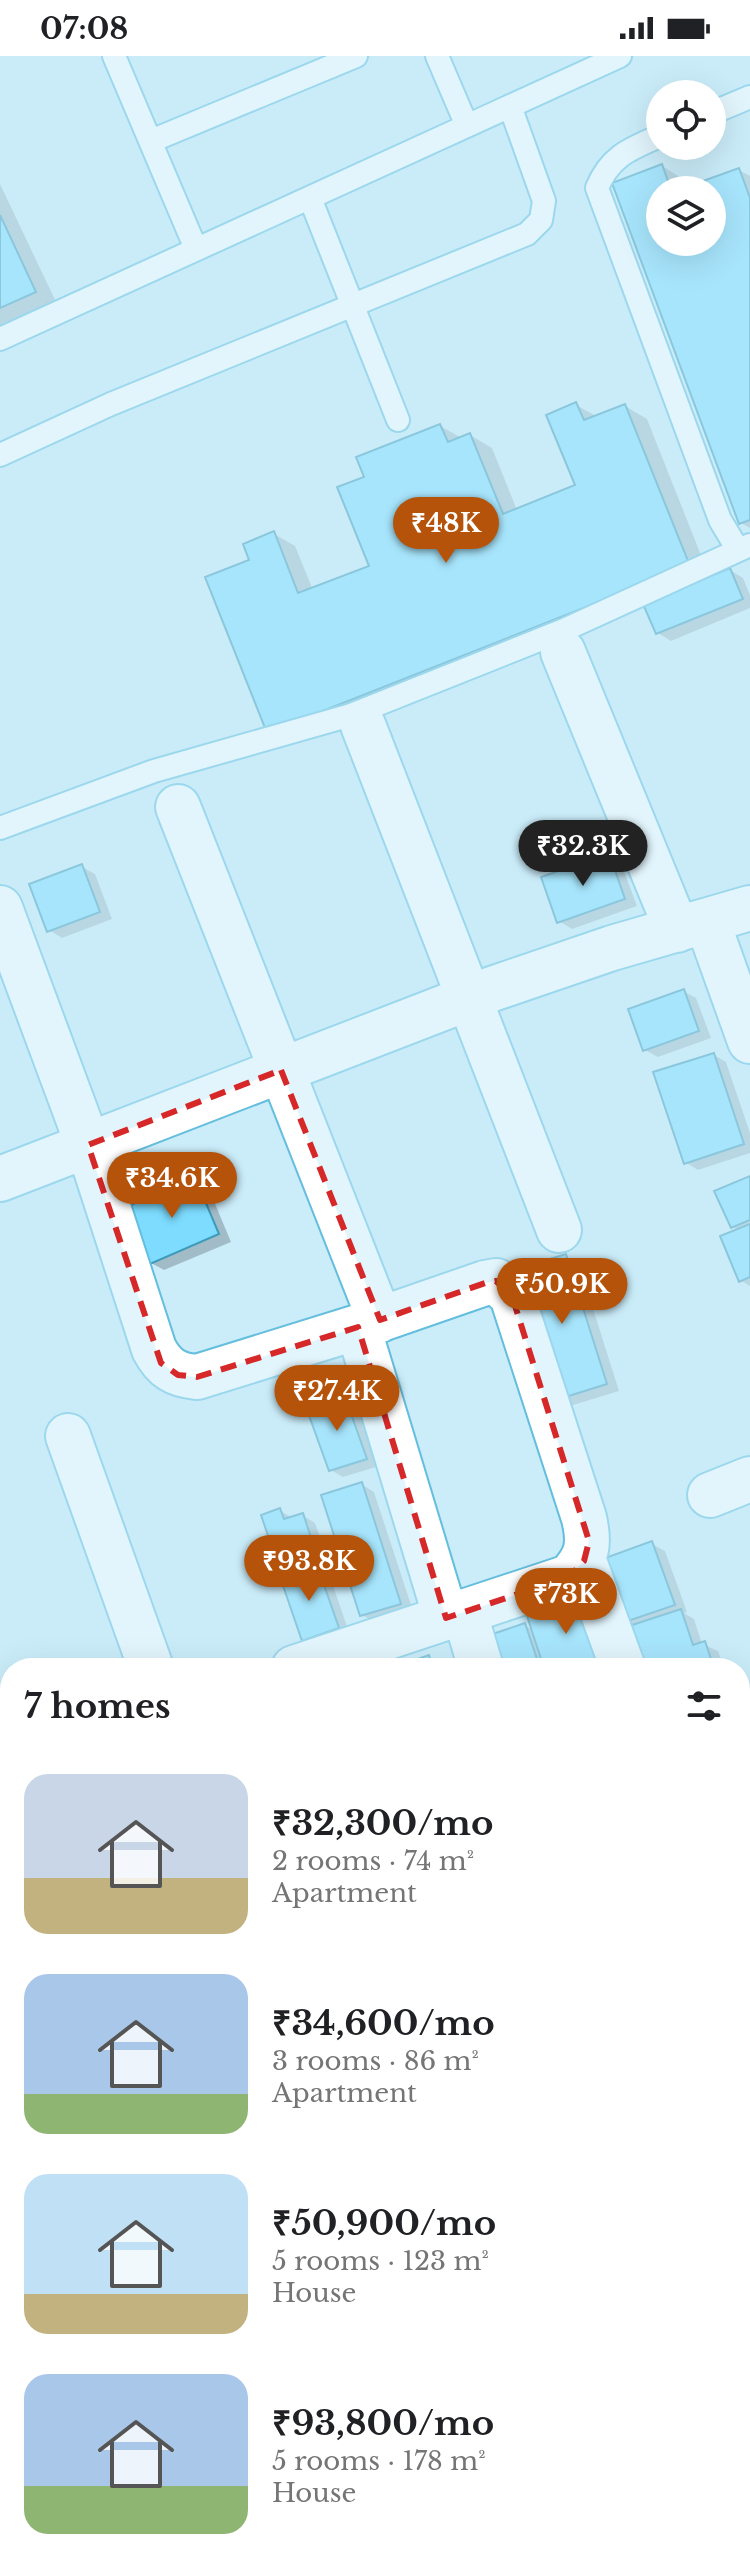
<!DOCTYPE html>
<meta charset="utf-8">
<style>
:root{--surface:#fff;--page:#f6f6f6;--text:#202124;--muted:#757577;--accent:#b45309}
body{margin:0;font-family:"Libre Baskerville",serif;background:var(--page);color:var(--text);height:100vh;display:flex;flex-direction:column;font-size:30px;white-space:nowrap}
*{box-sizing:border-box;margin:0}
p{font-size:26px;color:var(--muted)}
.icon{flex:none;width:44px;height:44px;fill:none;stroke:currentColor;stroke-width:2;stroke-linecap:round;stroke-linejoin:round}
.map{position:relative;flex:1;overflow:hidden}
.details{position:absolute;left:0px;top:1602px;width:750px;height:914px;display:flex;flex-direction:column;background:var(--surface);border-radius:32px 32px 0 0;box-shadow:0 8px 32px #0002}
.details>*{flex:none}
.buttons{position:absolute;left:646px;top:24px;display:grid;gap:16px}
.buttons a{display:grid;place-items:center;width:80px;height:80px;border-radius:50%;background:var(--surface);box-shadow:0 8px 32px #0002;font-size:40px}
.price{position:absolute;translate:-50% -68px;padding:0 18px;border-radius:28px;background:var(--accent);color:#fff;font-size:26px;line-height:52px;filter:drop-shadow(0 2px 4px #0008)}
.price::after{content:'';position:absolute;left:50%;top:48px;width:24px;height:18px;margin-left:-12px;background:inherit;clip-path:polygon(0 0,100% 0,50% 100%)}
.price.active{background:#222;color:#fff}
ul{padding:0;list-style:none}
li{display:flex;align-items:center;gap:24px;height:200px;padding:0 24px}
li span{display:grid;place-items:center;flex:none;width:224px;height:160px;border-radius:24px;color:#555}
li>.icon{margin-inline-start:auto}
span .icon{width:96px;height:96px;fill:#fffc;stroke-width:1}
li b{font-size:34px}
h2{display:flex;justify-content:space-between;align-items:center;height:96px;padding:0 24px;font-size:34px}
.status{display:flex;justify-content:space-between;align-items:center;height:56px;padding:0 40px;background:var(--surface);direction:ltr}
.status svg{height:22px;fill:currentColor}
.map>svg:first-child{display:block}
.shadow{fill:#0003;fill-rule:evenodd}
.building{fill:#7ddcff;stroke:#3e9ab9;stroke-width:2}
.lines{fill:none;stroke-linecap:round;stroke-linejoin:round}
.lane-casing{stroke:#64bedd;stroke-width:26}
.street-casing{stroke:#64bedd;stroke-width:48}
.secondary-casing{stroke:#64bedd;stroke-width:48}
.lane{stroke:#fff;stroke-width:22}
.street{stroke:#fff;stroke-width:44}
.secondary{stroke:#fff;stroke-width:44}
.marked{fill:none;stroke:#d62828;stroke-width:6;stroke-dasharray:16 10;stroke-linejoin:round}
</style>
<div class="status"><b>07:08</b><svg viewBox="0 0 49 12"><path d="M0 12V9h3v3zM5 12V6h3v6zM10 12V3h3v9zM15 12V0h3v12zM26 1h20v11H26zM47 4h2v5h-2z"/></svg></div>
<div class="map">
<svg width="750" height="2515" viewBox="0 0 750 2515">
<rect width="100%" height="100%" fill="#cbecf9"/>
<!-- shadow -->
<path class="shadow" d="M662,110L683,123L687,133L739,114L750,120V472L741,467L614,128ZM660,134H712V186H660Z
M0,128L57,248L0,274Z
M576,349L598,361L625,350L647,363L710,522L730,514L743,522L750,539V552L671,585L658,577L645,549L291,689L269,676L251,505L274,478L295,490L313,534L371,511L367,422L440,370L462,382L470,379L492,392L517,454L577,431Z
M608,800L621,807L637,850L572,873L559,865Z
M82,811L95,818L112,863L62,882L49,874Z
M683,935L696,942L711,982L658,1001L645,994Z
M714,999L726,1006L750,1077V1097L698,1114L685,1106Z
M750,1122V1230L740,1224L739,1175L733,1171Z
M195,1124L208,1131L231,1186L164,1214L151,1207Z
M566,1201L579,1208L619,1335L573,1349L560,1342Z
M344,1341L357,1348L379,1410L343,1421L331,1414Z
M361,1428L374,1436L413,1555L375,1566L362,1559Z
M280,1455L293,1462L302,1459L315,1467L331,1513L324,1515L329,1518L350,1579L317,1591L304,1584L288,1520L282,1517Z
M652,1488L665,1495L687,1556L684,1557L694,1563L702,1588L718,1595L724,1612H635L600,1506Z
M525,1569L534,1575L615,1612H486Z
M429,1602L443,1612H398Z
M750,1776V1857L740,1860V1780Z
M740,1893L750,1911V2040L740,2029Z
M0,2167L10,2172V2218L0,2221Z
M740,2214L750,2244V2265L740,2236Z
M10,2272V2287L5,2273Z
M0,2285L5,2288L10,2301V2321L0,2325Z
M0,2353L10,2358V2413L0,2416Z
M740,2495L745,2510L732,2515H673L670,2506H740Z
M306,2506H386L390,2515H280Z
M591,2506H657L661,2515H569Z"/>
<!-- building -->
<path class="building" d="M662,108L671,134H660V186H712V134H678L739,112L750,142V464L739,468L612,127Z
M0,159L36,236L0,252Z
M576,346L584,364L625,348L690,510L267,677L205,521L249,504L243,488L274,475L298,537L369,510L337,431L364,421L356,401L440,368L448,386L470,377L503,458L575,429L546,359Z
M730,512L743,543L656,578L643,548Z
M609,797L625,843L557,867L541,821Z
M82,808L100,856L47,876L29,828Z
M684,933L699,975L643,995L628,953Z
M714,997L744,1088L684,1108L653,1016Z
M750,1120V1164L731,1172L714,1135Z
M195,1121L219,1178L150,1208L126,1151Z
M750,1168V1221L739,1226L720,1180Z
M566,1198L607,1328L559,1343L517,1213Z
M344,1338L367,1403L329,1415L306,1351Z
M362,1426L401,1548L360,1560L321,1439Z
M280,1452L284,1463L303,1457L319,1506L281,1518L261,1459Z
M652,1485L675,1549L619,1568L597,1505Z
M317,1509L339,1572L302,1585L280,1521Z
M582,1540L605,1612H544L526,1557Z
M681,1553L693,1589L705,1585L714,1612H633L620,1573Z
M525,1567L540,1612H484L475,1584Z
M429,1599L433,1612H392Z
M750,1774V1846L740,1849V1777Z
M740,1909L750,1936V1961L740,1965Z
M750,1965V2034L741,2037L740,1969Z
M750,2093V2157L740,2122V2096Z
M1,2164L10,2189V2207L0,2210Z
M750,2307V2404L740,2408V2311Z
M10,2356V2393L0,2396V2359Z
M300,2506H377L380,2515H274Z
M586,2506H644L648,2515H564Z
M668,2506H725L701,2515H671Z"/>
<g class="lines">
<defs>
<path id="lane" d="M114,0L196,193
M437,0L467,70
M712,57L750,41
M660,80C630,93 610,100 597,132L720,464L738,494
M151,85L356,0
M310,142L398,364
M0,283L620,0
M0,399L111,348L527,178L541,164L544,145L510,50
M0,772L154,715L351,659L564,574L750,489"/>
<path id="street" d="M563,596L677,874
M363,669L559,1174
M178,751L380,1264
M0,852L88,1089L154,1293C164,1312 175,1319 197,1321L358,1271L485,1227L496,1225L512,1240L584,1462C590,1488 588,1501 569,1521L294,1612
M707,865L750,985
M0,1123L492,933L612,892L750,852
M358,1271L446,1562
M68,1380L151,1612
M710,1439L750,1423
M584,1505L623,1612
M464,1555L481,1612
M0,1710L10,1706
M740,1876L750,1872
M740,2070L750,2067
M0,2231L10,2227
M740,2282L750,2278
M0,2430L10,2426
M740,2433L750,2430
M58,2515L74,2510
M519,2515L543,2506"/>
<path id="secondary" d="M0,1763L10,1793
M241,2506L244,2515"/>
</defs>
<!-- lane casing -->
<use href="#lane" class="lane-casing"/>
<!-- street casing -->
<use href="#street" class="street-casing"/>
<!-- secondary casing -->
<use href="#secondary" class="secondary-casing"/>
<!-- lane -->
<use href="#lane" class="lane"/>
<!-- street -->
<use href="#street" class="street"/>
<!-- secondary -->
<use href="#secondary" class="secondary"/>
</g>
<!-- marked area -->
<path d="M0 0H750V2515H0ZM281,1014L380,1264L485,1227L496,1225L512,1240L589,1485L584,1505L569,1521L446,1562L358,1271L197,1321L178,1319L161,1307L88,1089Z" fill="#cbecf9" fill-opacity=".55" fill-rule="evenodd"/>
<path class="marked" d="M281,1014L380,1264L485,1227L496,1225L512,1240L589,1485L584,1505L569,1521L446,1562L358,1271L197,1321L178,1319L161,1307L88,1089Z"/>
</svg>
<div class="buttons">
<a><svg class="icon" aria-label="locate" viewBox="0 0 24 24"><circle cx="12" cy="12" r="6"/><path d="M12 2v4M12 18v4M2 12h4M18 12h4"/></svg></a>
<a><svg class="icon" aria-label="layers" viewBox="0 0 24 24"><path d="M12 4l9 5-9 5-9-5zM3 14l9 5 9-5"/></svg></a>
</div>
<b class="price" style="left:446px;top:509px">₹48K</b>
<b class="price active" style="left:583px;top:832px">₹32.3K</b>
<b class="price" style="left:172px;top:1164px">₹34.6K</b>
<b class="price" style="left:562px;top:1270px">₹50.9K</b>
<b class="price" style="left:337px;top:1377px">₹27.4K</b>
<b class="price" style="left:309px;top:1547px">₹93.8K</b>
<b class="price" style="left:566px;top:1580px">₹73K</b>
<section class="details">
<h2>7 homes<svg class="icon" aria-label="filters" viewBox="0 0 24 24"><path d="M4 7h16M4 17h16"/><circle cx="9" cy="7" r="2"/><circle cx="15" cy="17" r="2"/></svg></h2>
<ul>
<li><span style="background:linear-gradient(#c9d6e8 65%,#c2b280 0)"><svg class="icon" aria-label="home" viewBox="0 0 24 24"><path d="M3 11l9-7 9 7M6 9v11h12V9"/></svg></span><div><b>₹32,300/mo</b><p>2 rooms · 74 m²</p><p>Apartment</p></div></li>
<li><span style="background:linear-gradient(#a9c7e8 75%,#8fb573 0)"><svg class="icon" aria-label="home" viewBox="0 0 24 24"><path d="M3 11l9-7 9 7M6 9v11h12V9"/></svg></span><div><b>₹34,600/mo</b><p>3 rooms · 86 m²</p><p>Apartment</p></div></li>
<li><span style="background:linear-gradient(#bfe0f5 75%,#c2b280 0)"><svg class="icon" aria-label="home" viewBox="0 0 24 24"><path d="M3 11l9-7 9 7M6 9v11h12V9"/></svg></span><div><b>₹50,900/mo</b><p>5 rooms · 123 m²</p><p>House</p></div></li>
<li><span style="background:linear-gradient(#a9c7e8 70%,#8fb573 0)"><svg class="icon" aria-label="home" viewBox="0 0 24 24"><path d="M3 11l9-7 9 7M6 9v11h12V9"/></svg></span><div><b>₹93,800/mo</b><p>5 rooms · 178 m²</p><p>House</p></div></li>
</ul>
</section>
</div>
